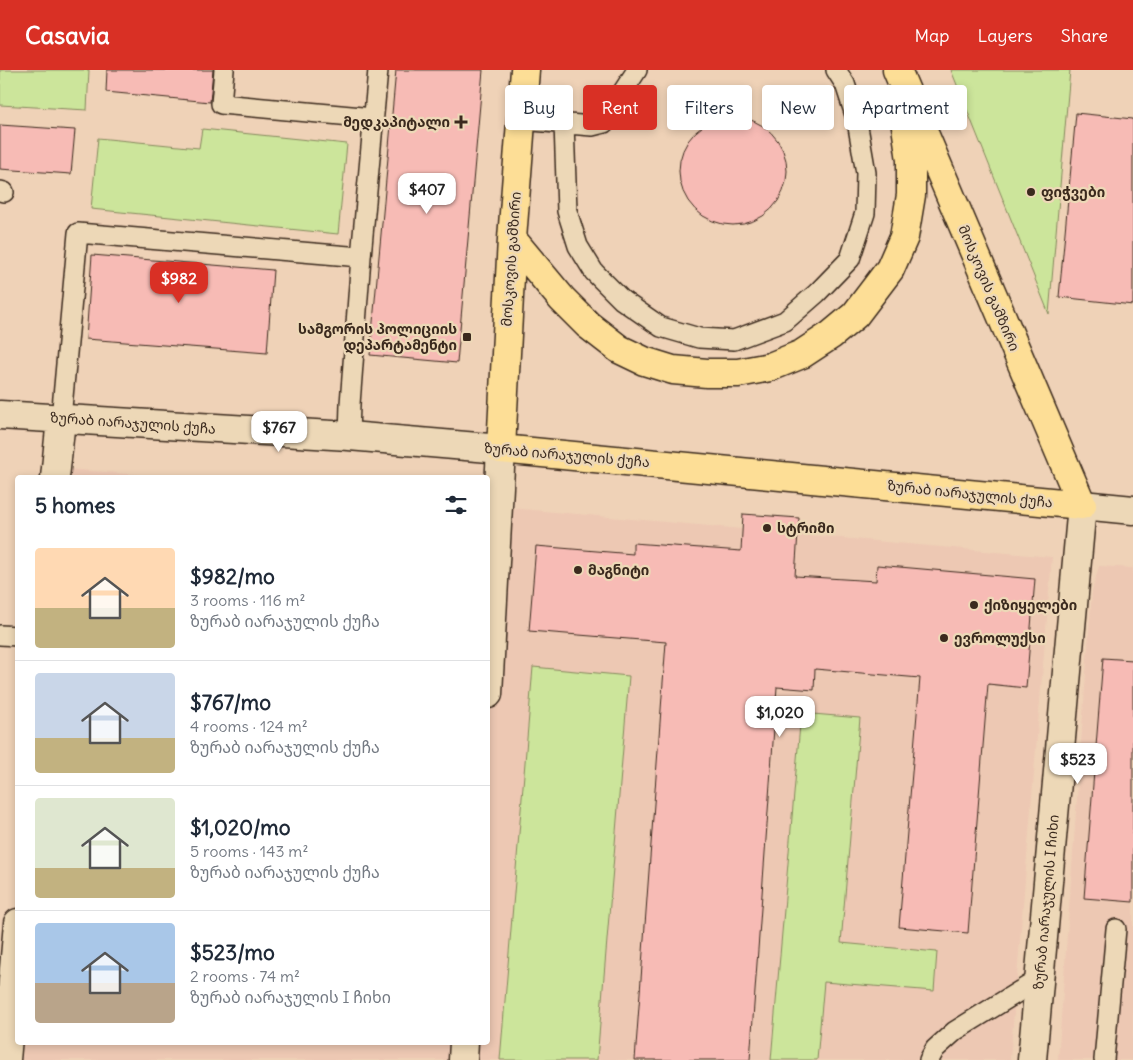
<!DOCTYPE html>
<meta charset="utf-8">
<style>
:root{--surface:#fff;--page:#f2f2f3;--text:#1f2937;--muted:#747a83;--line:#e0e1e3;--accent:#d93025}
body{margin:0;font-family:Delius,"Noto Sans Georgian",sans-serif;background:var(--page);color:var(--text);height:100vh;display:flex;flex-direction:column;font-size:19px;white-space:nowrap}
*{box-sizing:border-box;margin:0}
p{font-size:16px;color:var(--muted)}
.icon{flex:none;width:28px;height:28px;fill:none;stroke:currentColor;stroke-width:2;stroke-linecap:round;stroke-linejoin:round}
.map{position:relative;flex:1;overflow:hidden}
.sheet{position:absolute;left:15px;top:405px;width:475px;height:570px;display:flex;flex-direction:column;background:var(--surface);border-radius:5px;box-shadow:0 2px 8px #0003}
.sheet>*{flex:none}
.guide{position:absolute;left:505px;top:15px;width:475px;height:45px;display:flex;gap:10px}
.price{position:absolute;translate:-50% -42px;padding:0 11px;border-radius:10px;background:#fff;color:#222;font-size:16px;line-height:32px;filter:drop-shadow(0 1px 2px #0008)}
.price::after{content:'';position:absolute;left:50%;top:30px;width:15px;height:11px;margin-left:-8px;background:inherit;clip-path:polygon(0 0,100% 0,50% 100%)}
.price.on{background:var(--accent);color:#fff}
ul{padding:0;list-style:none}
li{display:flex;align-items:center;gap:15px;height:125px;padding:0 20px}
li+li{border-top:1px solid var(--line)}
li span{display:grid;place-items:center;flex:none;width:140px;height:100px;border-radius:5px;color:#555}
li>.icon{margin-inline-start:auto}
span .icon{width:60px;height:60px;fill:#fffc;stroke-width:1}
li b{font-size:21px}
h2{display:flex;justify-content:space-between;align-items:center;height:60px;padding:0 20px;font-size:21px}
.tag{padding:0 18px;border-radius:5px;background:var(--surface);box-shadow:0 2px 8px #0003;font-size:18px;line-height:45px}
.tag.on{background:var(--accent);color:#fff}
header{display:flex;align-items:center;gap:30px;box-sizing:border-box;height:70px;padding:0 25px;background:var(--accent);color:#fff}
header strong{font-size:24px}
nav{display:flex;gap:28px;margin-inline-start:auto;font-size:18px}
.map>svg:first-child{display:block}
.built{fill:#edc8b3}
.green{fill:#cce59b;stroke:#84885c}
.building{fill:#f7bbb5;stroke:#3b2a1e}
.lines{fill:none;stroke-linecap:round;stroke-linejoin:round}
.lane-casing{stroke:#3b2a1e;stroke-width:22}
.street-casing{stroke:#3b2a1e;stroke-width:31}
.secondary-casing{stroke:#3b2a1e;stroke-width:31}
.primary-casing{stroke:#3b2a1e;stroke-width:31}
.lane{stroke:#edd8b7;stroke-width:19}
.street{stroke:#edd8b7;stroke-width:28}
.secondary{stroke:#edd8b7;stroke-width:28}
.primary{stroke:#fdde96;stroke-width:28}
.poi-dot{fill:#3b2a1e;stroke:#edd8b7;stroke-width:2}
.labels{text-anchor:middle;stroke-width:4.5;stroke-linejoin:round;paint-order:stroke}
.poi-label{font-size:14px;font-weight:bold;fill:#3b2a1e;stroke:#edd8b7;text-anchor:start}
.street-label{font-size:14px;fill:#3b2a1e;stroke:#edd8b7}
</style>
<header>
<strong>Casavia</strong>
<nav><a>Map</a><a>Layers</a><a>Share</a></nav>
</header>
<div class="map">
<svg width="1133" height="990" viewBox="0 0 1133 990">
<rect width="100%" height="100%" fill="#efd2b7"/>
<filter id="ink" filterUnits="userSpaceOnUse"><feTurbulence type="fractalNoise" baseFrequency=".02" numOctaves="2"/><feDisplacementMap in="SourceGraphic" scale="10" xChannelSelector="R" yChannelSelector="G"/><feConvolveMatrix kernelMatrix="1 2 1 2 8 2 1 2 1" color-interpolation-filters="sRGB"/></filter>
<g filter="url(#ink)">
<!-- built -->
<path class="built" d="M69,399L163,407H69Z
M488,436L1052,487L1010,990H22L23,972H488Z
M1099,496L1133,498V990H1058L1092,521Z"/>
<!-- green -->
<path class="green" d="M0,0H89L87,40L0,35Z
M951,0H1070L1049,244Z
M202,59L347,74L338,164L91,139L98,68L199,78Z
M533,597L629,606L597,990H500Z
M801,643L860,648L841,873L937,882L934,921L824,912L817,990H771Z"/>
<!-- building -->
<path class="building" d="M107,0H213L210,32L106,22Z
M396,0H483L457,293L370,285Z
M1076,43L1133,49V235L1059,227Z
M679 101a54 54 0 1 1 108 0a54 54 0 1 1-108 0Z
M0,55L75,60L71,104L0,99Z
M92,185L273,200L267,283L86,269Z
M743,444L799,448L795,506L876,511L877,495L1035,509L1026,618L988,614L968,863L899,857L920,608L815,599L814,620L777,617L750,990H635L666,572L529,561L536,476L633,484V473L741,481Z
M1103,588L1133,590V832L1084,828Z"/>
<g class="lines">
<defs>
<path id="lane" d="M224,0L221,34L373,48
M521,50L592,56L604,53L614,42L620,26L637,0
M564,53L567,141L578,176L594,202L622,230L661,257L699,268L734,270L785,251L817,223L850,189L865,143L866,103L857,51L845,14L836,0
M0,121L4,122
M61,349L78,163L361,187
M349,366L350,334L361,187L378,0
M0,565L18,566
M929,990L935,979L955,961L1039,909
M1104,990L1116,859"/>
<path id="street" d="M488,624L501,379
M463,990L464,972
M1032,990L1082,435"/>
<path id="secondary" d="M0,345L349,366L501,379
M55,408L61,349
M1082,435L1133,440
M6,990L18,853"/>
<path id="primary" d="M525,0L512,169L501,379L1082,435L897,0
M512,169L562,229L588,255L619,279L644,291L673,300L707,303H738L770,297L802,284L831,265L855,245L890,199L904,167L911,125V90L904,43"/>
</defs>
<!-- lane casing -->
<use href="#lane" class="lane-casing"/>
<!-- street casing -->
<use href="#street" class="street-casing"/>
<!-- secondary casing -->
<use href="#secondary" class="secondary-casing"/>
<!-- primary casing -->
<use href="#primary" class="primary-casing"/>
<!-- lane -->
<use href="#lane" class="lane"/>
<!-- street -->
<use href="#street" class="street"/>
<!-- secondary -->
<use href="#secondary" class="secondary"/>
<!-- primary -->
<use href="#primary" class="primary"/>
</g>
</g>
<!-- markers -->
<g class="poi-dot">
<path d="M458.5 44.5h5v5h5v5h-5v5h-5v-5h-5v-5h5z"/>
<circle cx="1031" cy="122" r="5"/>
<rect x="462" y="262" width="10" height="10" rx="2.5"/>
<circle cx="767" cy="458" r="5"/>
<circle cx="578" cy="500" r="5"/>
<circle cx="974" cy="535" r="5"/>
<circle cx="944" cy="568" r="5"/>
</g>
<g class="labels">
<!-- poi labels -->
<g class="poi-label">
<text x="450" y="57" text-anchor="end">მედკაპიტალი</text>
<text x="1041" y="127">ფიჭვები</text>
<text x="457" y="264" text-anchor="end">სამგორის პოლიციის<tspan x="457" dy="16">დეპარტამენტი</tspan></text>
<text x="777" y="463">სტრიმი</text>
<text x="588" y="505">მაგნიტი</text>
<text x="984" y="540">ქიზიყელები</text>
<text x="954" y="573">ევროლუქსი</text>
</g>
<!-- street labels -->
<g class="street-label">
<text transform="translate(511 189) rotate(-86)" y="5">მოსკოვის გამზირი</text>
<text transform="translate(989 218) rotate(67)" y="5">მოსკოვის გამზირი</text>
<text transform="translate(133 353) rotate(4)" y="5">ზურაბ იარაჯულის ქუჩა</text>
<text transform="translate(567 385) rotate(5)" y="5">ზურაბ იარაჯულის ქუჩა</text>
<text transform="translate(970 424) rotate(6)" y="5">ზურაბ იარაჯულის ქუჩა</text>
<text transform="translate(1046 832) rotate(-85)" y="5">ზურაბ იარაჯულის I ჩიხი</text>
</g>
</g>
</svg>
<b class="price" style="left:427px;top:145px">$407</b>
<b class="price on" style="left:179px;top:234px">$982</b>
<b class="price" style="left:279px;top:383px">$767</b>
<b class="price" style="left:780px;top:668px">$1,020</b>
<b class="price" style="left:1078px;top:715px">$523</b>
<div class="guide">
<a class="tag">Buy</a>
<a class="tag on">Rent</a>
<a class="tag">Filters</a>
<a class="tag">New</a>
<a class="tag">Apartment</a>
</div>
<section class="sheet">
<h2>5 homes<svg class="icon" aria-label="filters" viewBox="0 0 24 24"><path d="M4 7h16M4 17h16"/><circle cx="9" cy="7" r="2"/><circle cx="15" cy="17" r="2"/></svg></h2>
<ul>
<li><span style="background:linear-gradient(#ffd9b3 60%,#c2b280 0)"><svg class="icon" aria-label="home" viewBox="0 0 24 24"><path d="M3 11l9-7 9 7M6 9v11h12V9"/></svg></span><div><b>$982/mo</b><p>3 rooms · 116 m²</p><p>ზურაბ იარაჯულის ქუჩა</p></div></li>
<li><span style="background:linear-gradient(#c9d6e8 65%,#c2b280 0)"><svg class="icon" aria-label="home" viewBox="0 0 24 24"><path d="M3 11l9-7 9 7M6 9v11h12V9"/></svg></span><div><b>$767/mo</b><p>4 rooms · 124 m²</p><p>ზურაბ იარაჯულის ქუჩა</p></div></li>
<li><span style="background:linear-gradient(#dfe7d0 70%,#c2b280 0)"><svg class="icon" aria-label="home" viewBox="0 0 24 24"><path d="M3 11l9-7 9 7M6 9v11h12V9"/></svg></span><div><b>$1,020/mo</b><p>5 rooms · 143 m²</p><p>ზურაბ იარაჯულის ქუჩა</p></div></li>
<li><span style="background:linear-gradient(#a9c7e8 60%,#b9a48a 0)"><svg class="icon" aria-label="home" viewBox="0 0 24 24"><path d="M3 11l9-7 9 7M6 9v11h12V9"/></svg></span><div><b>$523/mo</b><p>2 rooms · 74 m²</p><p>ზურაბ იარაჯულის I ჩიხი</p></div></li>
</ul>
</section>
</div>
